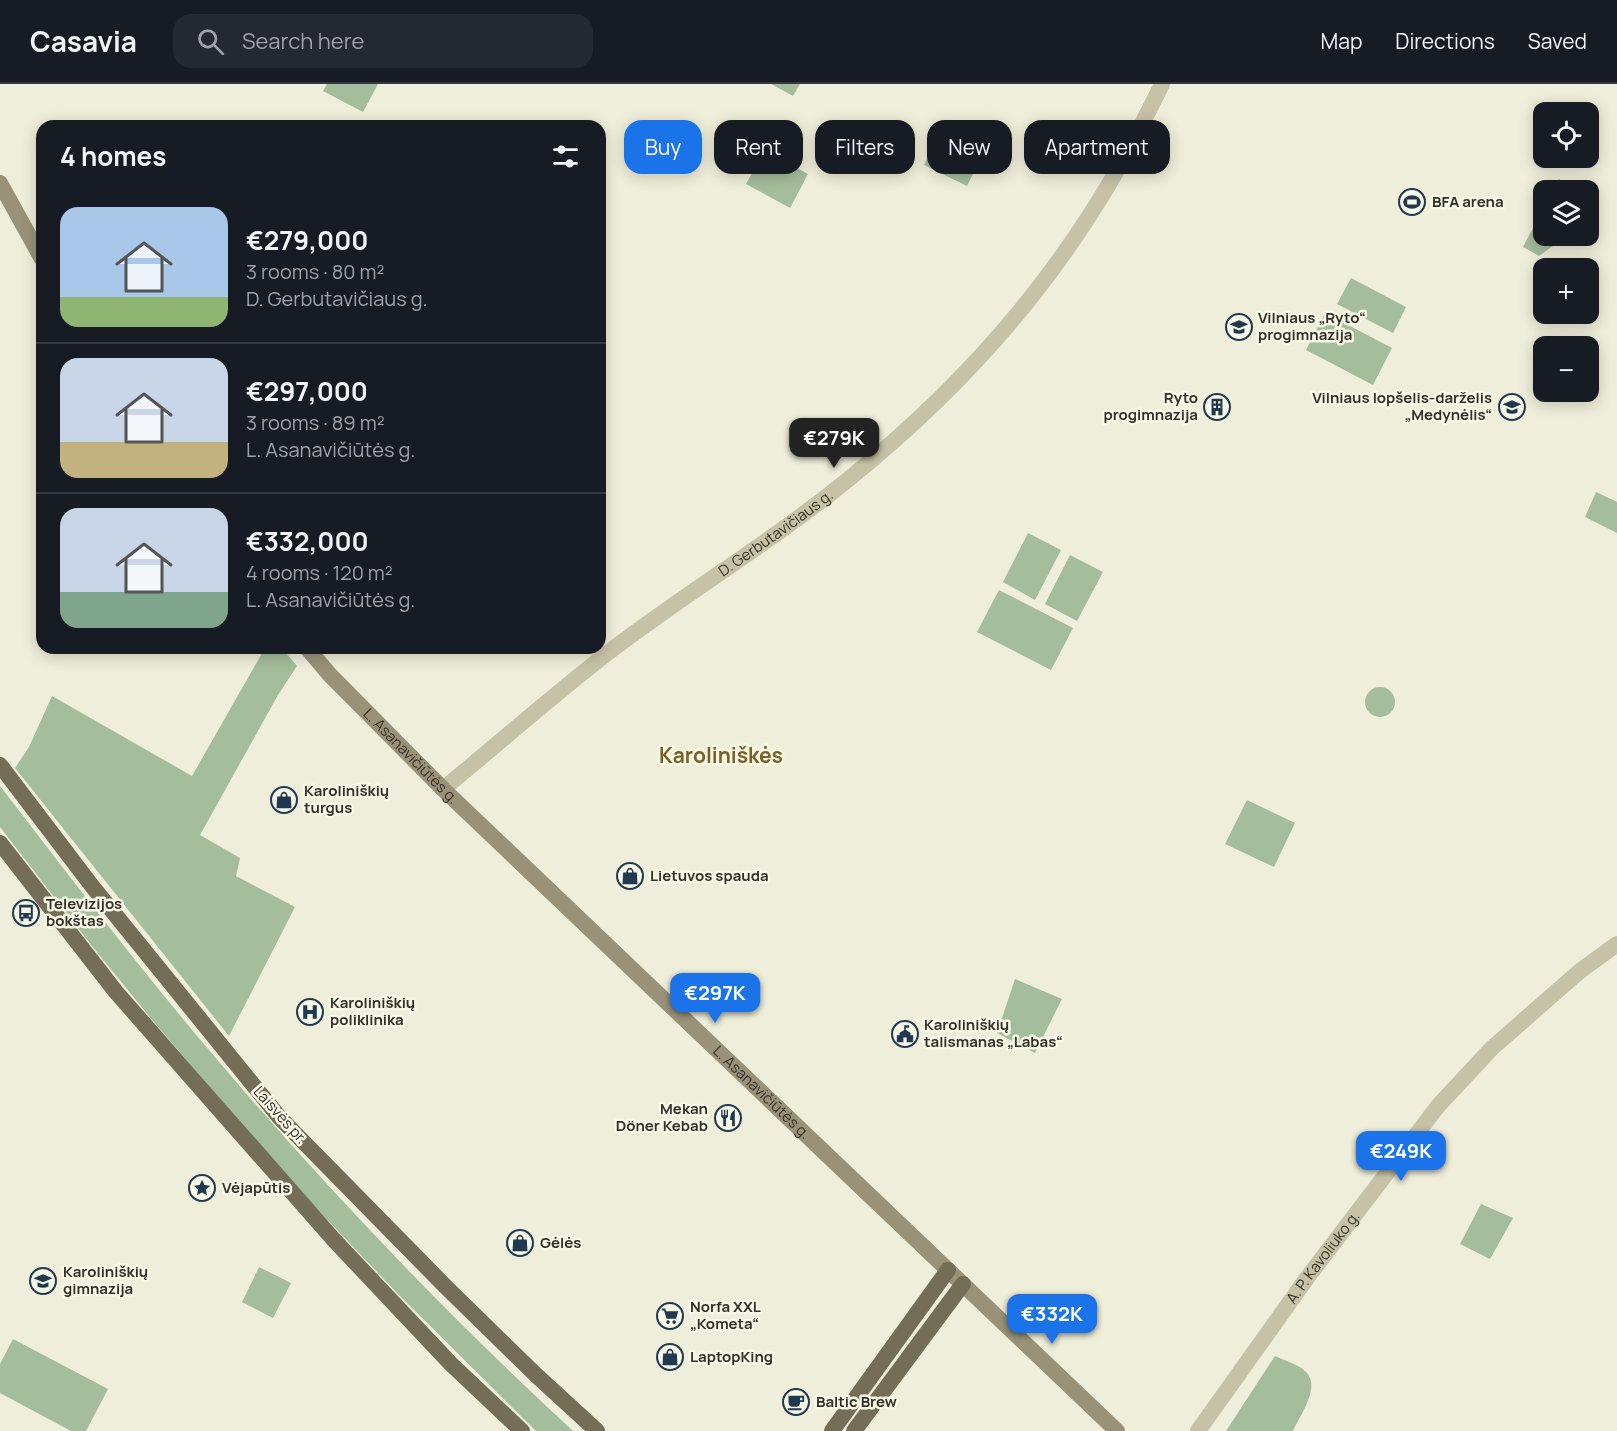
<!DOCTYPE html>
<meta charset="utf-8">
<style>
:root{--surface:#171b24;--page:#242831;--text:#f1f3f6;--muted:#9ea1a6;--line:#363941;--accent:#1a73e8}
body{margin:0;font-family:Manrope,sans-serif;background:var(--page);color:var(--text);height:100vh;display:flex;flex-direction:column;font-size:22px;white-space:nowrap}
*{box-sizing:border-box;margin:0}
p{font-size:20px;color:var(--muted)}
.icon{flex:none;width:33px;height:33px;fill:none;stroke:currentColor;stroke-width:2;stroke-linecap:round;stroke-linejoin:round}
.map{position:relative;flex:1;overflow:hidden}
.sheet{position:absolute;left:36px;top:36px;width:570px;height:534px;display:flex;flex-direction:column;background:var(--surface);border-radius:18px;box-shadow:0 3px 15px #0003}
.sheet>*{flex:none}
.banner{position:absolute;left:624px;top:36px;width:570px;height:54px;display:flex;gap:12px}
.buttons{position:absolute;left:1533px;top:18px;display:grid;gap:12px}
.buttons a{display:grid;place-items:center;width:66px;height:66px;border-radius:12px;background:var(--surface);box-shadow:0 3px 15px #0003;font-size:30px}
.price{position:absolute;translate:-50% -51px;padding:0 14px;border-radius:12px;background:var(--accent);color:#fff;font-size:20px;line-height:39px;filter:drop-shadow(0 2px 3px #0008)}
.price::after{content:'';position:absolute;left:50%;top:36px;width:18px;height:14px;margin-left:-9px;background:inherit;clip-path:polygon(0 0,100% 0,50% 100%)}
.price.current{background:#222;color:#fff}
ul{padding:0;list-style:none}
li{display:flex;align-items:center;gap:18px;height:150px;padding:0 24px}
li+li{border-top:2px solid var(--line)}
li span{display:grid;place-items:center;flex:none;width:168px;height:120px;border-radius:18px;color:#555}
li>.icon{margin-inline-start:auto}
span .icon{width:72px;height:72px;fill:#fffc;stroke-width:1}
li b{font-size:26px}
h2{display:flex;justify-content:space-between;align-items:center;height:72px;padding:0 24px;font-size:26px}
.tag{padding:0 21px;border-radius:18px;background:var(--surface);box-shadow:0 3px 15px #0003;font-size:21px;line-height:54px}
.tag.current{background:var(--accent);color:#fff}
header{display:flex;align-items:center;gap:36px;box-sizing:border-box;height:84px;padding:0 30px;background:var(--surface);border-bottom:2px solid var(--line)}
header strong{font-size:28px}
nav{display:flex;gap:33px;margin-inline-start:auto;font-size:21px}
.search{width:420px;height:54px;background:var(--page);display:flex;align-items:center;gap:15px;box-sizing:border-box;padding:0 21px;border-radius:18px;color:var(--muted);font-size:22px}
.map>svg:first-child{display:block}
.green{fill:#a4bd9c}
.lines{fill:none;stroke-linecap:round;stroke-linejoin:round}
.minor{stroke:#c6c2a7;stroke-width:16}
.secondary{stroke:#999279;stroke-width:16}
.primary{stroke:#746e59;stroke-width:16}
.labels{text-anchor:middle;stroke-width:5;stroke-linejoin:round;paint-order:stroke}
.poi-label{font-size:15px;font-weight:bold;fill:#333027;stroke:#f7f7e6;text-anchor:start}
.street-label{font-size:15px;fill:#333027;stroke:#f7f7e6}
.district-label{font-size:21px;font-weight:bold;fill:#7b5f27;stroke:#f7f7e6}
</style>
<header>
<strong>Casavia</strong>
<div class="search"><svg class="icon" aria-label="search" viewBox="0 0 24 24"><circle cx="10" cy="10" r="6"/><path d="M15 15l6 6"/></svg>Search here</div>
<nav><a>Map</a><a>Directions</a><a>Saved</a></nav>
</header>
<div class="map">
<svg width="1617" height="1347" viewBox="0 0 1617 1347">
<rect width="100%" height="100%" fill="#efeeda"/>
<!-- green -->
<path class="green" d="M327,0H378L363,28L323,7Z
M771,0H800L793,12Z
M940,48L983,69L967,102L924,81Z
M765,66L808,90L790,124L746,100Z
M1559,95L1578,106H1553Z
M1543,125L1544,152H1567L1539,172L1523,163Z
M1351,194L1406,223L1393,249L1337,220Z
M1325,229L1392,264L1373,301L1306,266Z
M1596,408L1617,418V449L1585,433Z
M1028,449L1061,466L1035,516L1003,498Z
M1070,471L1103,488L1077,537L1045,520Z
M999,506L1073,544L1051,586L977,548Z
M265,564H282L297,582L278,611L200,751L240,774L236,792L295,823L229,952L15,684L29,663L52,612L192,692Z
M1365 618a15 15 0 1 1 30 0a15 15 0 1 1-30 0Z
M0,702C67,789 133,876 203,959C318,1096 442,1226 573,1347H536L398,1210L297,1104L153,937L92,862L0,743Z
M1247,716L1295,739L1274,783L1225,760Z
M1015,895L1062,915L1035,969L997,949Z
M1481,1120L1513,1134L1490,1175L1460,1160Z
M259,1183L291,1199L273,1234L242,1218Z
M13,1255L108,1305L86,1347H71L0,1309V1280Z
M1275,1272C1285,1277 1298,1280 1305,1287C1322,1302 1300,1331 1293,1347H1226Z"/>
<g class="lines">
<!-- minor -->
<g class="minor">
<path id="s1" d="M443,705C498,660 552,612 609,568C687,508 773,457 850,394C944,318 1028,229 1093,126C1119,86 1141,43 1162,0"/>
<path id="s2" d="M1198,1347L1307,1194L1438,1022L1492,964L1580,887L1617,860"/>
</g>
<!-- secondary -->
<g class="secondary">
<path d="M0,99L42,175"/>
<path id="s3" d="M307,564L330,591L443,705L1117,1347"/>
</g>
<!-- primary -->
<path class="primary" d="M0,681L92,802L280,1034L446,1203L536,1291L597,1347
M0,759L116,908L334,1156L451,1280L522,1347
M832,1347L948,1186
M854,1347L963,1200"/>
</g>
<!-- icons -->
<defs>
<symbol id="stadium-ring" viewBox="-11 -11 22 22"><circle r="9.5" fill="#f7f7e6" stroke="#203951" stroke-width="1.5"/><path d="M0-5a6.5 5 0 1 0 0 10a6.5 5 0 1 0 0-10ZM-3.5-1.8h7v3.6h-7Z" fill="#203951"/></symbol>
<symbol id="school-ring" viewBox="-11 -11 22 22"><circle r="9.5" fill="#f7f7e6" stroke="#203951" stroke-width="1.5"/><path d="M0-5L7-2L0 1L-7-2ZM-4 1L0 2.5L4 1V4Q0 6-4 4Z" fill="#203951"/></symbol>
<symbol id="building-ring" viewBox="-11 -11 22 22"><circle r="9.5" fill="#f7f7e6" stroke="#203951" stroke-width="1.5"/><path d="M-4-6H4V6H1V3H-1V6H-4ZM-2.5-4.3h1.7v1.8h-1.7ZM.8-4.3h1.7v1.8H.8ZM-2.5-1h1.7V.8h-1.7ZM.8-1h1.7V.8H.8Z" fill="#203951"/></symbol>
<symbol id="shop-ring" viewBox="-11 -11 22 22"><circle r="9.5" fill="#f7f7e6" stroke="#203951" stroke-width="1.5"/><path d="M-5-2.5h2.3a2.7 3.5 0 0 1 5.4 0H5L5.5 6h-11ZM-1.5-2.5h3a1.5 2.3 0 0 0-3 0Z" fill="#203951"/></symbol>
<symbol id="bus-ring" viewBox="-11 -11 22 22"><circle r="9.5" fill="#f7f7e6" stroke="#203951" stroke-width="1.5"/><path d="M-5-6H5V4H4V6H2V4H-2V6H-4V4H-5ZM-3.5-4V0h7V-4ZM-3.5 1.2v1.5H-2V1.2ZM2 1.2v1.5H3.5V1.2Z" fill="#203951"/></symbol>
<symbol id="hospital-ring" viewBox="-11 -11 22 22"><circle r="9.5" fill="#f7f7e6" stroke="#203951" stroke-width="1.5"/><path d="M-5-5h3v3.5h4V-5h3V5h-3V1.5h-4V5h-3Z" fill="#203951"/></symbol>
<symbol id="civic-ring" viewBox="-11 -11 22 22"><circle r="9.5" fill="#f7f7e6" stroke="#203951" stroke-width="1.5"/><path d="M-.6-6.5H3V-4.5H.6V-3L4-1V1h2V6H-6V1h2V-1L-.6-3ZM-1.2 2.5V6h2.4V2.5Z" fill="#203951"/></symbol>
<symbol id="restaurant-ring" viewBox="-11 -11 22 22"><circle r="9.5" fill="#f7f7e6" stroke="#203951" stroke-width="1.5"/><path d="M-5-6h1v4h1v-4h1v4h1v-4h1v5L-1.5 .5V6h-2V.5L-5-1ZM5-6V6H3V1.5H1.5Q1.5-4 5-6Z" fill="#203951"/></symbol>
<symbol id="sight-ring" viewBox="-11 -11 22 22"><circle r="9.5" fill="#f7f7e6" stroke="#203951" stroke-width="1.5"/><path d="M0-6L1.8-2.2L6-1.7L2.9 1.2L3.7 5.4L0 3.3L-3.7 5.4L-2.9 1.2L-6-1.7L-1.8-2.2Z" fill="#203951"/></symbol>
<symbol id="supermarket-ring" viewBox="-11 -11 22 22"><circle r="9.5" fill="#f7f7e6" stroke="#203951" stroke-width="1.5"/><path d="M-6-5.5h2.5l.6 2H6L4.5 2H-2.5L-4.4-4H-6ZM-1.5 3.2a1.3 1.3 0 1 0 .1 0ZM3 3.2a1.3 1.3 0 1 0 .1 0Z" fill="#203951"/></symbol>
<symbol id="cafe-ring" viewBox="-11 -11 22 22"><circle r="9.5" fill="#f7f7e6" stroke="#203951" stroke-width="1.5"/><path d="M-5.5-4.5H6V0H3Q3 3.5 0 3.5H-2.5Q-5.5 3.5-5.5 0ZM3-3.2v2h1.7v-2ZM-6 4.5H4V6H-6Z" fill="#203951"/></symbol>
</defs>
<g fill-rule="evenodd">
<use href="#stadium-ring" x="1397" y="103" width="30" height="30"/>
<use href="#school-ring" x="1224" y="228" width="30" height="30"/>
<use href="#building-ring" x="1202" y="308" width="30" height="30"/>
<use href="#school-ring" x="1497" y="308" width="30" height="30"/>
<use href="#shop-ring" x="269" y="701" width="30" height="30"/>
<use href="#shop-ring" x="615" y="777" width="30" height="30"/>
<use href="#bus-ring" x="11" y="814" width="30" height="30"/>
<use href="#hospital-ring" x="295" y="913" width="30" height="30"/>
<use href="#civic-ring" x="890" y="935" width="30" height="30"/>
<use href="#restaurant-ring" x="713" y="1019" width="30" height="30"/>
<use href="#sight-ring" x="187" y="1089" width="30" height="30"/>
<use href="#shop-ring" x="505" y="1144" width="30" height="30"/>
<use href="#school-ring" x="28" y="1182" width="30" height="30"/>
<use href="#supermarket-ring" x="655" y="1217" width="30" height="30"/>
<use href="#shop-ring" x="655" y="1258" width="30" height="30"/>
<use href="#cafe-ring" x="781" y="1303" width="30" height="30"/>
</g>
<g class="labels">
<!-- poi labels -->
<g class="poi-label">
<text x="1432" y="123">BFA arena</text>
<text x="1258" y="239">Vilniaus „Ryto“<tspan x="1258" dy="17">progimnazija</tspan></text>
<text x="1198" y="319" text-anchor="end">Ryto<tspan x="1198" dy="17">progimnazija</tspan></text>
<text x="1492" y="319" text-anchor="end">Vilniaus lopšelis-darželis<tspan x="1492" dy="17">„Medynėlis“</tspan></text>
<text x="304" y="712">Karoliniškių<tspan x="304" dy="17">turgus</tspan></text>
<text x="650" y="797">Lietuvos spauda</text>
<text x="46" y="825">Televizijos<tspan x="46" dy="17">bokštas</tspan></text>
<text x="330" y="924">Karoliniškių<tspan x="330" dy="17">poliklinika</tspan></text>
<text x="924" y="946">Karoliniškių<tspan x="924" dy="17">talismanas „Labas“</tspan></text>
<text x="708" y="1030" text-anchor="end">Mekan<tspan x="708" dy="17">Döner Kebab</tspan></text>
<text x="222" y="1109">Vėjapūtis</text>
<text x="540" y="1164">Gėlės</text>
<text x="63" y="1193">Karoliniškių<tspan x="63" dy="17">gimnazija</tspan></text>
<text x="690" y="1228">Norfa XXL<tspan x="690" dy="17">„Kometa“</tspan></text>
<text x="690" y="1278">LaptopKing</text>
<text x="816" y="1323">Baltic Brew</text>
</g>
<!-- street labels -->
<g class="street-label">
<text dy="5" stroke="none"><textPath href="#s1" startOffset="420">D. Gerbutavičiaus g.</textPath></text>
<text dy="5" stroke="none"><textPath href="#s3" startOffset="150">L. Asanavičiūtės g.</textPath></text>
<text dy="5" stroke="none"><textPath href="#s3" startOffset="636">L. Asanavičiūtės g.</textPath></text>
<text transform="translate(280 1031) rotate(48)" y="5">Laisvės pr.</text>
<text dy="5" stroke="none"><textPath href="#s2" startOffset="214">A. P. Kavoliuko g.</textPath></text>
</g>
<!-- district labels -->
<g class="district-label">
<text x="721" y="679">Karoliniškės</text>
</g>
</g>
</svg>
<div class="buttons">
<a><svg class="icon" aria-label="locate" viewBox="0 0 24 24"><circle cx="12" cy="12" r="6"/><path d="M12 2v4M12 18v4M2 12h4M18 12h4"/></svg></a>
<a><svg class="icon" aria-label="layers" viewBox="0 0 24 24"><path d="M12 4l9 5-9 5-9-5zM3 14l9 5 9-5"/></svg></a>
<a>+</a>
<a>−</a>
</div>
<b class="price current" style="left:834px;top:385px">€279K</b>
<b class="price" style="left:715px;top:940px">€297K</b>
<b class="price" style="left:1401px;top:1098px">€249K</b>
<b class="price" style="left:1052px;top:1261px">€332K</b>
<div class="banner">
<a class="tag current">Buy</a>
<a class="tag">Rent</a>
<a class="tag">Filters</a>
<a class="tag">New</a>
<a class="tag">Apartment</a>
</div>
<section class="sheet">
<h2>4 homes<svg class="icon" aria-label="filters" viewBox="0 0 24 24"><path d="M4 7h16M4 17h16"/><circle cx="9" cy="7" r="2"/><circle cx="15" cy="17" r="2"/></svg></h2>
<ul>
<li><span style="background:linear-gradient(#a9c7e8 75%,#8fb573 0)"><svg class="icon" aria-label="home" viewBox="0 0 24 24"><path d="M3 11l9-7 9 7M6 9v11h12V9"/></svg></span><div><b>€279,000</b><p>3 rooms · 80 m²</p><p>D. Gerbutavičiaus g.</p></div></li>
<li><span style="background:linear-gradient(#c9d6e8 70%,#c2b280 0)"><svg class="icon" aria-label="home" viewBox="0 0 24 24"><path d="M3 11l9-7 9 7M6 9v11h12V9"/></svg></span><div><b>€297,000</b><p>3 rooms · 89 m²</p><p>L. Asanavičiūtės g.</p></div></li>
<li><span style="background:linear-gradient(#c9d6e8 70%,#7fa58c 0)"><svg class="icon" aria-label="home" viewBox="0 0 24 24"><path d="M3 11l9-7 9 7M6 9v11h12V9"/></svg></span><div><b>€332,000</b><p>4 rooms · 120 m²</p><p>L. Asanavičiūtės g.</p></div></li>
</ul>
</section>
</div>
